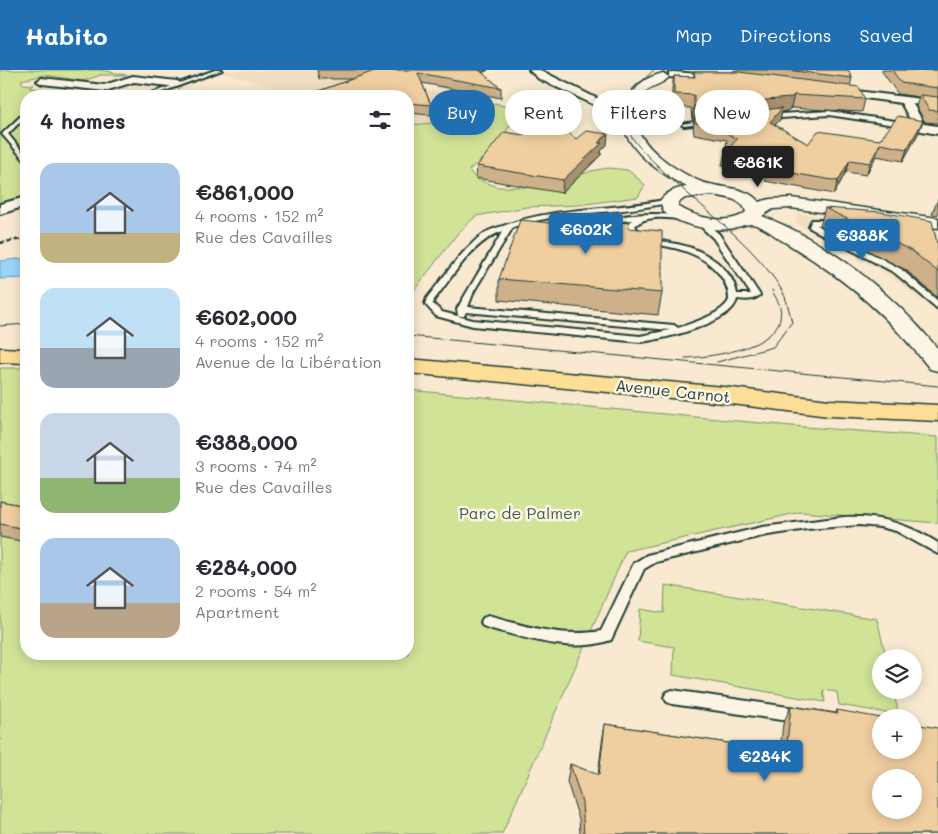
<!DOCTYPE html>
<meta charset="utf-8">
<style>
:root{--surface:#fff;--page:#f7f7f7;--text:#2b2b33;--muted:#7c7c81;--accent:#1f6fb2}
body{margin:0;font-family:Mali,sans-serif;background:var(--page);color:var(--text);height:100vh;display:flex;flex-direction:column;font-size:19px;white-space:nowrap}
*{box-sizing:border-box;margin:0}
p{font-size:16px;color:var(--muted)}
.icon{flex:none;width:28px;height:28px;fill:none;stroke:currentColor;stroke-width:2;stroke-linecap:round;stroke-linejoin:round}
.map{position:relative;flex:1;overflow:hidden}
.panel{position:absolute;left:20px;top:20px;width:394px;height:570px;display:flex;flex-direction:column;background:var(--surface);border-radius:20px;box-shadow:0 2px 12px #0003}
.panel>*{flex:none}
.guide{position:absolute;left:429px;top:20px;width:434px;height:45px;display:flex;gap:10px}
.buttons{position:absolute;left:872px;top:579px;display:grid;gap:10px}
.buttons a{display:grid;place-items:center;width:50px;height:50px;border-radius:50%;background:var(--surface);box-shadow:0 2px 12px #0003;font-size:25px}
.price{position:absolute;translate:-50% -42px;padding:0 11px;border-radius:5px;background:var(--accent);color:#fff;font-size:16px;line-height:32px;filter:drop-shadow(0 1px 2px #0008)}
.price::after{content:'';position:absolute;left:50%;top:30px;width:15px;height:11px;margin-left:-8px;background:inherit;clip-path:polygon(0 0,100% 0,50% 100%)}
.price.current{background:#222;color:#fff}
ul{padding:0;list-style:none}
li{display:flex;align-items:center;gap:15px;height:125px;padding:0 20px}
li span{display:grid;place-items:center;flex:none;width:140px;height:100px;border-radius:15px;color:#555}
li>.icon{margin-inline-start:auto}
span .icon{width:60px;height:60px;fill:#fffc;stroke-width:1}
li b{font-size:21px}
h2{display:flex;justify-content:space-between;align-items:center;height:60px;padding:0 20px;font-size:21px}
.chip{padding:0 18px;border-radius:22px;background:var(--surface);box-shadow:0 2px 12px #0003;font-size:18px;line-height:45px}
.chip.current{background:var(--accent);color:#fff}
header{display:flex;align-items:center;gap:30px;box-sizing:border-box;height:70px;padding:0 25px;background:var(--accent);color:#fff}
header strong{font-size:24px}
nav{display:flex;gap:28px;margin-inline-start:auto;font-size:18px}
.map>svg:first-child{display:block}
.built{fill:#f1debf}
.green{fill:#d0e397;stroke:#789066}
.water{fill:#99d5fa;stroke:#6898ab}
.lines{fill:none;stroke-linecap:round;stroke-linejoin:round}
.service-casing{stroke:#1f3d34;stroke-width:4}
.minor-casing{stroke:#1f3d34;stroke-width:4}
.tertiary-casing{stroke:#1f3d34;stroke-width:3}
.primary-casing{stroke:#1f3d34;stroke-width:3}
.service{fill:#fcf5e5;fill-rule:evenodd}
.minor{fill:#fcf5e5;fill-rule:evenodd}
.tertiary{fill:#fcf5e5;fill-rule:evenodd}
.primary{fill:#fdde96;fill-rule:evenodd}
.tram{stroke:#1f3d34;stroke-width:1}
.rail{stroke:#1f3d34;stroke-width:2.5;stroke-dasharray:5 2.5;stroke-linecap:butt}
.wall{fill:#ceb18a;stroke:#1f3d34}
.shaded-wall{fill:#a79070;stroke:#1f3d34}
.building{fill:#efcea0;stroke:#1f3d34;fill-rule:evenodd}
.labels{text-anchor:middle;stroke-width:5;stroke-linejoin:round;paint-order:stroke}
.street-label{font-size:16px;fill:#1f3d34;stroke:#fcf5e5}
.park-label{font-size:16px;fill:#425e48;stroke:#fcf5e5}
</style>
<header>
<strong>Habito</strong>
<nav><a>Map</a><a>Directions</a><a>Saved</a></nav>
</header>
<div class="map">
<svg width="938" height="764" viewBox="0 0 938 764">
<rect width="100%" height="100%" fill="#f8e9d0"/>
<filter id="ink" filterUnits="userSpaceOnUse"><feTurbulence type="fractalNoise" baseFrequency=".02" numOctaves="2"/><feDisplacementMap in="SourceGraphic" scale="10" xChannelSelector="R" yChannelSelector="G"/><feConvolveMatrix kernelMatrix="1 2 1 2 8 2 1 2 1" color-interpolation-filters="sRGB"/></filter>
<g filter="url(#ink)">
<!-- built -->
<path class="built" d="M422,0L390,13L495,33L448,52L408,55V26H280L289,22L219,1Z
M797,143L938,163V243L889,205L796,153Z"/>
<!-- green -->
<path class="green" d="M0,0H101L126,5H101L83,11L45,5L21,10L23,14L34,15L30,18L106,26H26V125L0,133Z
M495,33L517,41L500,74L469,100L476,109L498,117H548L591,101L608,98L628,100L645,115L638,127L578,135L527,137L476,146L458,163L408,228V55L448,52Z
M0,298H26V584H408V320L792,356L938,367V453L801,442L626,481L502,764H0Z
M665,515L877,549L886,587L881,588V620H893L899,645L839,635L837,622L823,620L825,632L673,605L674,577L638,571L640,539L664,543Z"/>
<!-- water -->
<path class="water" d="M26,188V208L0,209V191Z"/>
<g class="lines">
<defs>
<path id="service" d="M215,0H222L151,26H144Z
M26,41V46L8,64L26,86V92L2,64Z
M829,41L908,53L911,55L908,57L829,45L765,49L762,47L765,45Z
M707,50L709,53L684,56L681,54Z
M669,129L672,131L671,132C619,145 565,140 513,157L474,221L468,237L674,255L678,258C692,253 723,244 729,230C729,220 726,213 720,205C710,192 694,183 678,179C659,174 639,174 627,156L632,150L613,152L614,167L610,169L606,167V149C633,143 661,143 688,146L692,148L688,150C672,149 647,143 635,156C645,171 665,171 681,175C704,180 733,198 737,224H751L713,168L695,151L702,149L719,164L760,225C753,231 746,230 737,229C733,253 661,270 640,272L473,256L436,246L425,234L427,228C444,207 460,182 482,165C488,160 496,158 503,156C556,136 614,141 669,129ZM503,161L457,239L458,246H464L466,242L670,260L640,266L473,250L442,242L433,234L434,230C453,206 473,171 503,161Z
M812,150H839L840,152L836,154L817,155L901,199L938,231V239L895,203L810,158L809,156Z
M844,447C879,445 909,454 938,473V484L896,461L880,457L859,455L807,459L762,466L656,492L644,499L611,570C571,584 527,568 488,558L483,556L481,552L483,548L488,546C525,556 562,568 601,561L634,493L647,485L762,457Z
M672,620L802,639L808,641L810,646L808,651L802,653L672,634L667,632L664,627L667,622Z"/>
<path id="minor" d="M529,0H540L620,40L618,42H610L539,9Z
M673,2L726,6L731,9L726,12L669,7V3Z
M133,6L177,11L182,14L177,17L134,12L105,21L42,14L37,11L42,8L104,15Z
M832,18L938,31V37L913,34L924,54L938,56V64L916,60L901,33L828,23V19Z
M26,127V136L0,144V134Z"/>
<path id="tertiary" d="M663,3L669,7C662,15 648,16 641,26C617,63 670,98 699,111C718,119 746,115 759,132L770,129L791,128L938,148V158L791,138L773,139L762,146C828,171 893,224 938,279V301L930,299C888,245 840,204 781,170C774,165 760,154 751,154C745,154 736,158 729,159C707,161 681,155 664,142L660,131C666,122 677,118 687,117C657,102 608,69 627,30C634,15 647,7 663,3ZM711,125C723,127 743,128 746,142C729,156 695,148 678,136V133L685,128Z"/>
<path id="primary" d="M0,278L26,279V293L0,292Z
M408,289L724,317L829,330L938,335V351L829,346L724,333L408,303Z"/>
</defs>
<!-- service casing -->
<use href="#service" class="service-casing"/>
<!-- minor casing -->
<use href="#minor" class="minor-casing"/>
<!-- tertiary casing -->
<use href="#tertiary" class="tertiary-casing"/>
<!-- primary casing -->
<use href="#primary" class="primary-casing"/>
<!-- service -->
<use href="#service" class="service"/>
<!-- minor -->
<use href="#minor" class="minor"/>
<!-- tertiary -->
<use href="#tertiary" class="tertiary"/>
<!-- primary -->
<use href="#primary" class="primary"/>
<!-- tram -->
<path class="tram" d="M654,0C641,12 618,33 625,54C632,73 650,88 663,101C701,138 754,174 781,219C787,228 789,242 792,252L773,277L717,292
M0,256L26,254
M408,266L938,316
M685,288C711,287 788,278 780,237C779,232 774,225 772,220"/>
<!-- rail -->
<path class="rail" d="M0,173L26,168"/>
</g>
<!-- wall -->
<path class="wall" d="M317,0H488L482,3L501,18V28L422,13L431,35V45L408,43V26H305L352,9H319Z
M734,0H848L852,8L850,16L865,29L862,42L791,38L787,41L782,42L780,50L775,55L808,74L880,70L919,62L903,91L876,86L866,105L846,102L834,124L765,111L767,103L722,95L725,83L729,78L726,75L727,70L694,64L693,57L694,49H692L691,38L672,37V18L674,6L694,7V2H734Z
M881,0H938V53L925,52L916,36L919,27L898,24Z
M523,65L576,69L607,75L601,81V85L562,123L476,108L477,96Z
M938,129V145L932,144Z
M825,138L938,174V228L906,200L820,156Z
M571,152L611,155L628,158L662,223L658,245L499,230V209L551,153Z
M0,431L26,436V472L0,467Z
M791,636L836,643L837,640L938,764H580L579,749L567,712L570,694L598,705L602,672L605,654L780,681L783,654Z"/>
<!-- shaded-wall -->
<path class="shaded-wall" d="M474,0H488L474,6Z
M794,25L791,38L787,41L782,42L780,50L767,63L695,46L694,49H692L694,36Z
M923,51L919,62L903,91L907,79Z
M608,64L607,75L601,81V85L562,123L563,110L598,73Z
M880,74L876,86L866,105L870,93Z
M850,90L846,102L834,124L838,111Z"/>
<!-- building -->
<path class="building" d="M377,0H479L501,18L418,3L431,35L408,33V26H374L359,24L352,26H305Z
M786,0H848L852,8Z
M892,0H938V18L901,13Z
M694,2H739L859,17L865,29L794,25L790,28L694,36V25L674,24V6L695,7Z
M920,25L938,27V41L929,40Z
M782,38L770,52L808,74L818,61L880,70L898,46L923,51L907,79L880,74L870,93L850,90L838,111L768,99L774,91L725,83L737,69L728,64L729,58L695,53V46Z
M548,45L576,69L586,61L608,64L598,73H602L563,110L477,96L504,62L523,65Z
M825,138L881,142L932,151L937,173L938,174V202L912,181Z
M553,147L565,148L571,152L577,149L606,151L611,155L618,152L629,153L628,158L662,161V223L499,209L520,150L551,153Z
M0,431L26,436V459L0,454Z
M791,636L838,644L837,640L881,648V680H914V654L938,658V764H584L582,732L570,694L599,705L605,654L786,682ZM881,708H914V740H881Z"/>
</g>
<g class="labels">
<!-- street labels -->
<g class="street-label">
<text transform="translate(673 321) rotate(6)" y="6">Avenue Carnot</text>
</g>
<!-- park labels -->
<g class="park-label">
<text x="520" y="449">Parc de Palmer</text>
</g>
</g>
</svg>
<div class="buttons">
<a><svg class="icon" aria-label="layers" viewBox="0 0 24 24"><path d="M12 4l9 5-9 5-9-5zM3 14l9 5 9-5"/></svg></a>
<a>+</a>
<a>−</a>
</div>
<b class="price current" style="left:758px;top:118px">€861K</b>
<b class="price" style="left:586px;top:185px">€602K</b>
<b class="price" style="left:862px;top:191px">€388K</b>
<b class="price" style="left:765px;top:712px">€284K</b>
<div class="guide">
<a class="chip current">Buy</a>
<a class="chip">Rent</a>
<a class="chip">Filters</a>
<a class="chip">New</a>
</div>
<section class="panel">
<h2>4 homes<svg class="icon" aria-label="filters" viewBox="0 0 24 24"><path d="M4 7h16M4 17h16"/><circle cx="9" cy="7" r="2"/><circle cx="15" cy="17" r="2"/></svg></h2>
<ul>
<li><span style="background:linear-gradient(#a9c7e8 70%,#c2b280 0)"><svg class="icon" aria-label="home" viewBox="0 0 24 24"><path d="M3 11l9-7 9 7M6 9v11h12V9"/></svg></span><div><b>€861,000</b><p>4 rooms · 152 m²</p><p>Rue des Cavailles</p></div></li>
<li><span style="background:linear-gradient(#bfe0f5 60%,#9aa5b1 0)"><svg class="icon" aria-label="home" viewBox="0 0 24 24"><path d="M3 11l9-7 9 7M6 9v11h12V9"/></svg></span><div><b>€602,000</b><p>4 rooms · 152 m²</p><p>Avenue de la Libération</p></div></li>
<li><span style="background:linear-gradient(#c9d6e8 65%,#8fb573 0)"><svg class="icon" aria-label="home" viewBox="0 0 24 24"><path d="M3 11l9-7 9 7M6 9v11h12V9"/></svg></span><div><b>€388,000</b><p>3 rooms · 74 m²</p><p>Rue des Cavailles</p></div></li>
<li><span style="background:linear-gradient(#a9c7e8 65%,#b9a48a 0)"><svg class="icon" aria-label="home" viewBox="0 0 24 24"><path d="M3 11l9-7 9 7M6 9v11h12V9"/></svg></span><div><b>€284,000</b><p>2 rooms · 54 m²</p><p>Apartment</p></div></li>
</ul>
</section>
</div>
